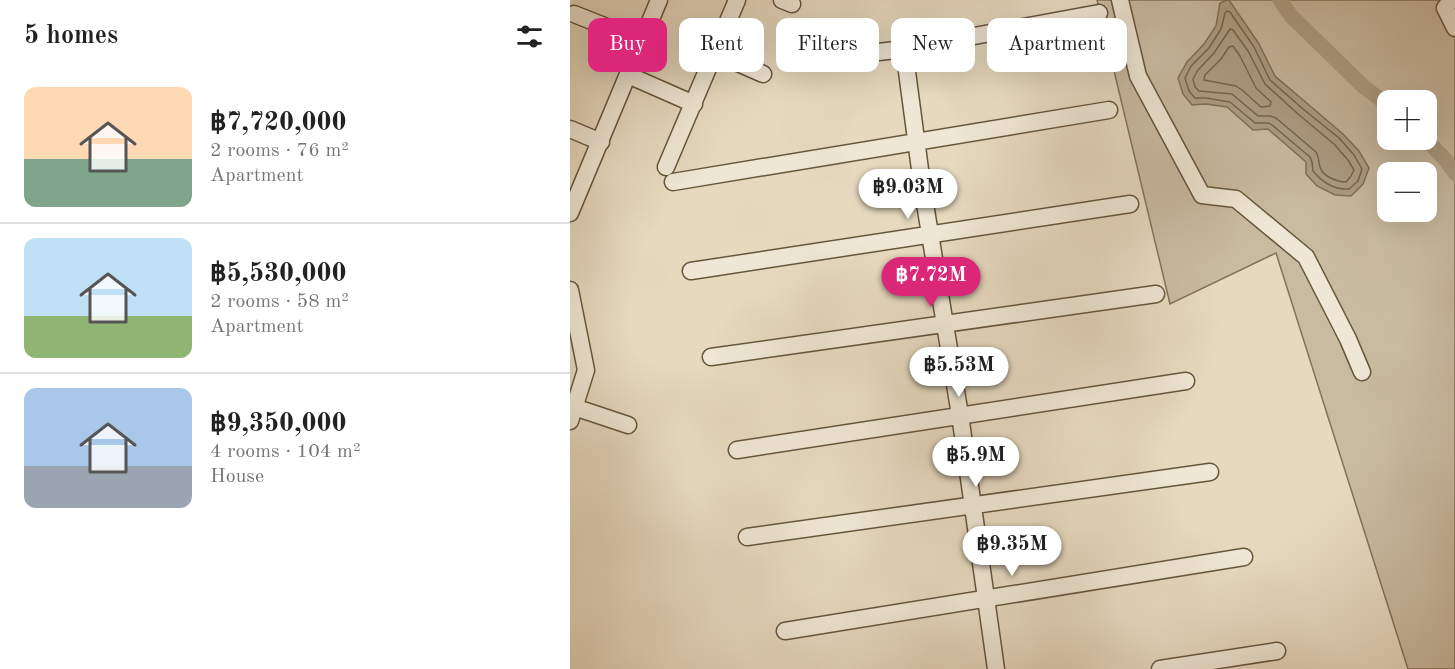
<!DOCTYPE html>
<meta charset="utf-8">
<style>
:root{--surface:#fff;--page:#f6f6f6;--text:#222;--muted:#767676;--line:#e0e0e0;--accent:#db2777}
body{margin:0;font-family:"Old Standard TT",serif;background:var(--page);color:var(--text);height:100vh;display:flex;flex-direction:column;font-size:22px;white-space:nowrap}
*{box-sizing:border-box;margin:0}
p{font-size:20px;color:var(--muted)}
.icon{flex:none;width:33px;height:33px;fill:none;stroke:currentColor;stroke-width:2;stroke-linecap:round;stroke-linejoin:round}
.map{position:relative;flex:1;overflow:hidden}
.details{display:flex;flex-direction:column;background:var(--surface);width:570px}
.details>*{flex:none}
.banner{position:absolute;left:18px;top:18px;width:570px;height:54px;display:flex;gap:12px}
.buttons{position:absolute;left:807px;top:90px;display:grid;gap:12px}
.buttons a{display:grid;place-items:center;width:60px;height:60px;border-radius:12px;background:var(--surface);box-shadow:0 6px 24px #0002;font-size:30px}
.price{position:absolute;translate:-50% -51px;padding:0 14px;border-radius:21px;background:#fff;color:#222;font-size:20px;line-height:39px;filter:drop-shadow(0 2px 3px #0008)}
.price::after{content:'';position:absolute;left:50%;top:36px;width:18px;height:14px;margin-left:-9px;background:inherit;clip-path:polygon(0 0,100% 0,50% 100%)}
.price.active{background:var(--accent);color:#fff}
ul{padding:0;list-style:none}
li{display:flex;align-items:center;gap:18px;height:150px;padding:0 24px}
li+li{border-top:2px solid var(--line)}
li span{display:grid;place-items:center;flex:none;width:168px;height:120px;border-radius:12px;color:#555}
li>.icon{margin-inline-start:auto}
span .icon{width:72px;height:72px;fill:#fffc;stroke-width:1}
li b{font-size:26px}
h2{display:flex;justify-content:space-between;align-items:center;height:72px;padding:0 24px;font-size:26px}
.pill{padding:0 21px;border-radius:12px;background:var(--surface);box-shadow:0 6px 24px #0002;font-size:21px;line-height:54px}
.pill.active{background:var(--accent);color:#fff}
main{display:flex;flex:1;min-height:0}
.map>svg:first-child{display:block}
.green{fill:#c9bba1;stroke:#827258;stroke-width:1.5;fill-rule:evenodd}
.water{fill:#ac9d83;stroke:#7f6f55;stroke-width:1.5}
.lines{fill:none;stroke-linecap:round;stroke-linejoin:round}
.shore{stroke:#746349;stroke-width:1.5}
.canal{stroke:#ac9d83;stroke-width:15}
.minor-casing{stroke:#66553b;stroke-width:19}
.minor{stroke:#efe6d5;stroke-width:16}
</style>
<main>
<section class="details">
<h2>5 homes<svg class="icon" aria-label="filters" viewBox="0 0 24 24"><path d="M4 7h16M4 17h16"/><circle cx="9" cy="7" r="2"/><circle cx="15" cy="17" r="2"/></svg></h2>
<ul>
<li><span style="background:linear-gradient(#ffd9b3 60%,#7fa58c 0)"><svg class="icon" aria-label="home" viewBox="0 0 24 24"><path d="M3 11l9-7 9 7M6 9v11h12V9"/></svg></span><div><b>฿7,720,000</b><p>2 rooms · 76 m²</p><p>Apartment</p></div></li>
<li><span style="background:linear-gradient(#bfe0f5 65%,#8fb573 0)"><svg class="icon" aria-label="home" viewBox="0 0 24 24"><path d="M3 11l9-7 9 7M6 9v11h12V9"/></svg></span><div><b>฿5,530,000</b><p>2 rooms · 58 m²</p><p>Apartment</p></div></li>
<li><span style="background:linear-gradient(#a9c7e8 65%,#9aa5b1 0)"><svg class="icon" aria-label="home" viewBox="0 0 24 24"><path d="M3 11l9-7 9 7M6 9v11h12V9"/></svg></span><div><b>฿9,350,000</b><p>4 rooms · 104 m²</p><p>House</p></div></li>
</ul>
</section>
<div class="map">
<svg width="885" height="669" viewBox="0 0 885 669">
<rect width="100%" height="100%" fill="#e6d9bf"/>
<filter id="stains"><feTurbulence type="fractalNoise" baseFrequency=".00333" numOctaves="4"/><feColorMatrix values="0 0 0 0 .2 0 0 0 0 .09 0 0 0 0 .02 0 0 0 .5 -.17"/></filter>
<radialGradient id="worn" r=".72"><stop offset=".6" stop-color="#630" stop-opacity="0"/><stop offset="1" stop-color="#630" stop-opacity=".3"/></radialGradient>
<!-- green -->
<path class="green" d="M527,0H885V669H838L706,253L600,304ZM818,100H856V140H818ZM818,172H856V212H818Z"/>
<!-- water -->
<path class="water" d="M657,0H659L689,44L705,76L773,134L789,151L799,168L793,184L781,196L765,195L747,186L736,174V162L698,129L683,130L657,107L636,104L622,105L613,94L608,78L617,62L634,44L646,26L650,3Z"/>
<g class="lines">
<!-- shore -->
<path class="shore" d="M657,11L660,12L684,47L700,80L733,109L769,138L784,155L792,169L788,181L779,189C764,190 753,183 743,171L742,162L740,157L702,125L699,123H685L660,102L636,98H625L619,91L615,78L621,66L639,48L651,29L655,13Z
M660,29L663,30L678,51L695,84L728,114L764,144L778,160L784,170L781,176L776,182C768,182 753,177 750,167C748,161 750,159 746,152L706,118L700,116H688L662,94L629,91L625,87L623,79L628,70L644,53Z
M663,46L670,56L686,88L701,102L700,106L691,107L672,90L666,86L634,80L635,75L651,59L659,47Z"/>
<!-- canal -->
<path class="canal" d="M710,0L721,16L794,87L818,105
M856,140L874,158L885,173"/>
<defs>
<path id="minor" d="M212,0L222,4
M550,0L568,76L632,195L666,199L736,257L778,339L792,372
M881,0L875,8L885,28
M4,14L72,41
M334,49L353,192L390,415L426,669
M145,53L193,74
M223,62L334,49L529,13
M58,75L124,104
M0,129L31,142
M96,167L167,0
M103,182L539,110
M0,213L89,0
M121,271L560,204
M0,290L16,370L0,421
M141,357L586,294
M4,407L58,425
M167,450L616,381
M177,537L640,472
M215,631L674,557
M590,669L707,651"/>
</defs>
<!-- minor casing -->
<use href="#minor" class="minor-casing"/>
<!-- minor -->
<use href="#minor" class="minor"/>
</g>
<rect width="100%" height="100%" filter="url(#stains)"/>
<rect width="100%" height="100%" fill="url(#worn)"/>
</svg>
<div class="buttons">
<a>+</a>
<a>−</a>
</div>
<b class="price" style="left:338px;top:220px">฿9.03M</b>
<b class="price active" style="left:361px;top:308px">฿7.72M</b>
<b class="price" style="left:389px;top:398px">฿5.53M</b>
<b class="price" style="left:406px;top:488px">฿5.9M</b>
<b class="price" style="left:442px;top:577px">฿9.35M</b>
<div class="banner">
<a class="pill active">Buy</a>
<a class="pill">Rent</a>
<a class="pill">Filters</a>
<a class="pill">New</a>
<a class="pill">Apartment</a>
</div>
</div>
</main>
